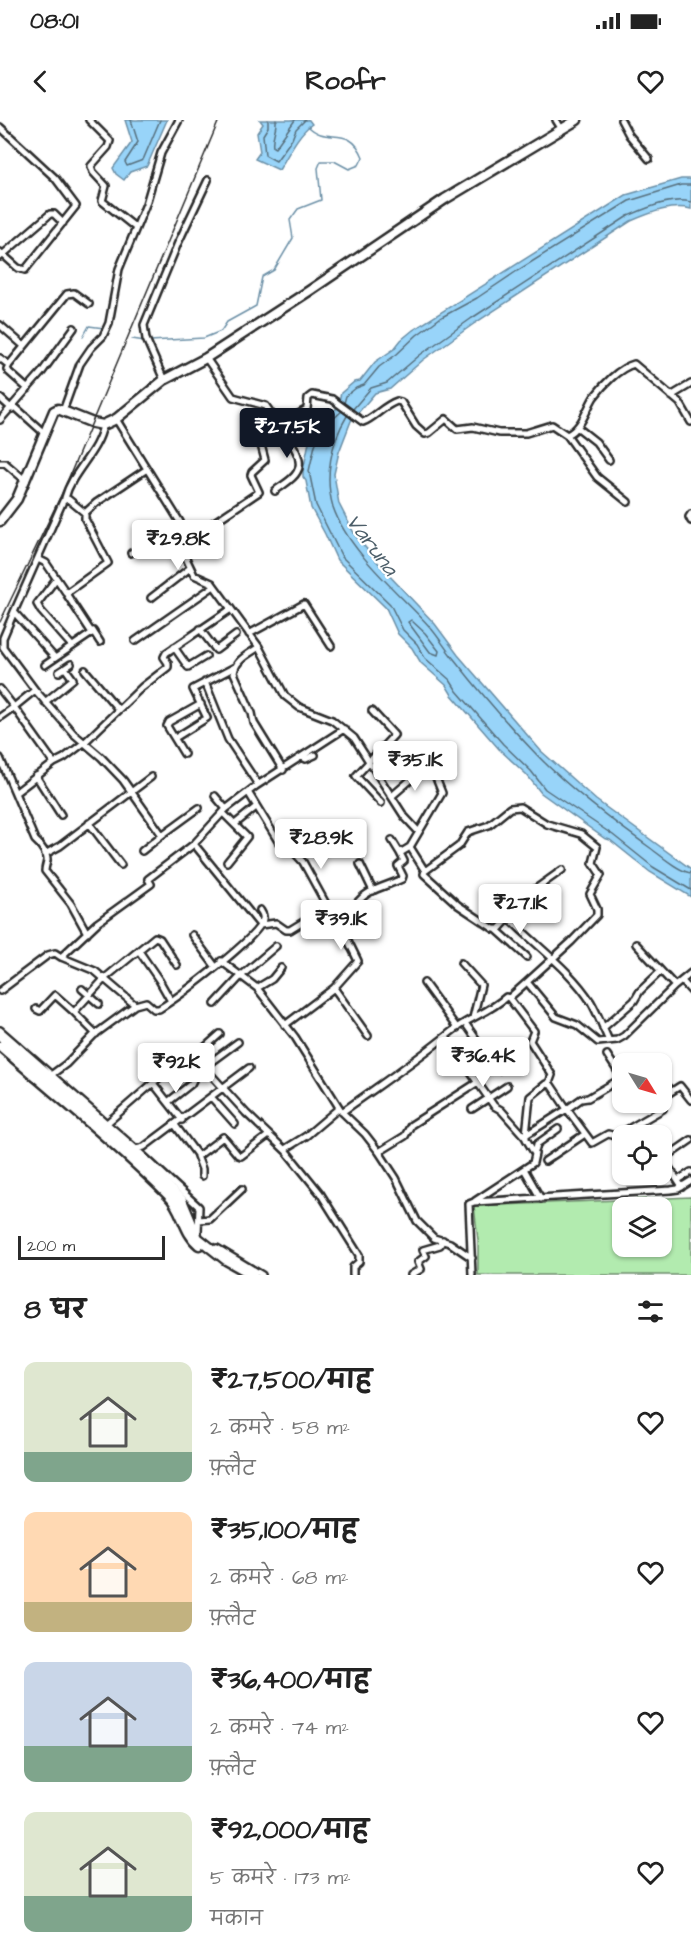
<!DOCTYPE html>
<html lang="hi">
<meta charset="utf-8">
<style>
:root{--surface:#fff;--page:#f2f2f2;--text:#222;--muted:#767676;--accent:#111827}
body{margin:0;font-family:"Architects Daughter","Playpen Sans Deva",sans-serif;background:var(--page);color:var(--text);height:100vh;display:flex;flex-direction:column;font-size:22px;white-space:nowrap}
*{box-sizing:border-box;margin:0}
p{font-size:20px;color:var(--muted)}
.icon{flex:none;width:33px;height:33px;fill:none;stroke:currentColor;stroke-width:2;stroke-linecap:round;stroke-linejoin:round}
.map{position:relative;height:1155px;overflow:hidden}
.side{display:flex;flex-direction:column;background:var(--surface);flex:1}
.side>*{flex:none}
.needle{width:39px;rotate:127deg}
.fabs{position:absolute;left:612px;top:933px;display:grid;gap:12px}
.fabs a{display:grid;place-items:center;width:60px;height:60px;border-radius:12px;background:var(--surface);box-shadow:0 2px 4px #0004;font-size:30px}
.scale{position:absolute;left:18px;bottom:15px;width:147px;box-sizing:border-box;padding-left:6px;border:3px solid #2b2b2b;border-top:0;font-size:16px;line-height:21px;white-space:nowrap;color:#2b2b2b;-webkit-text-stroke:4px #fff;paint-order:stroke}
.price{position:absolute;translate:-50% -51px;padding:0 14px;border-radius:6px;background:#fff;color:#222;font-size:20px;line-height:39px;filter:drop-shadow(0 2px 3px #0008)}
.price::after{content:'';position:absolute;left:50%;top:36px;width:18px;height:14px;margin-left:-9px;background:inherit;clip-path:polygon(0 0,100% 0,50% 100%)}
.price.current{background:var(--accent);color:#fff}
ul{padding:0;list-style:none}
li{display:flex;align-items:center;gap:18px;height:150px;padding:0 24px}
li span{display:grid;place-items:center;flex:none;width:168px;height:120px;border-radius:12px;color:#555}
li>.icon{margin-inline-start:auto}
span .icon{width:72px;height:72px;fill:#fffc;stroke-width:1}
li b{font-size:26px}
h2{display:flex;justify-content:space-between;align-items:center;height:72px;padding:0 24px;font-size:26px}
.status{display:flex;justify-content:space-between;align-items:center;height:42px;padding:0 30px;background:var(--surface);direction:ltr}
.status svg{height:16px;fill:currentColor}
header{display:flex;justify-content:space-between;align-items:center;height:78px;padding:0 24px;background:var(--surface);font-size:27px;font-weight:700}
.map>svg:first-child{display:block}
.green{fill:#b2ebaf;stroke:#6e8b6d;stroke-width:1.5;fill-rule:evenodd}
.water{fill:#98d4f9;stroke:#6c90a7;stroke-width:1.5}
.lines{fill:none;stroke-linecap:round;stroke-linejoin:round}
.shore{stroke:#576f7d;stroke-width:1.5}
.stream{stroke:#6c90a7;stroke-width:1.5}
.street-casing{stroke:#2b2b2b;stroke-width:10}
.secondary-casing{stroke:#2b2b2b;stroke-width:13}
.street{stroke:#fff;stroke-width:5}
.secondary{stroke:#fff;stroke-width:8}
.rail{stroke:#2b2b2b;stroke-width:1.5}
.labels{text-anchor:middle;stroke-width:4.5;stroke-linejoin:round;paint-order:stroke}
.water-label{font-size:22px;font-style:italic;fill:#4c5e69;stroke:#fff}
</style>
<div class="status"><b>08:01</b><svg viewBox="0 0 49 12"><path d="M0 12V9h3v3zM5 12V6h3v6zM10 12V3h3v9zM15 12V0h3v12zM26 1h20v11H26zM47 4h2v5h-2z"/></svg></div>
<header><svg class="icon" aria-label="back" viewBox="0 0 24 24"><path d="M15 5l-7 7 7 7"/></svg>Roofr<svg class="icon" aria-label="heart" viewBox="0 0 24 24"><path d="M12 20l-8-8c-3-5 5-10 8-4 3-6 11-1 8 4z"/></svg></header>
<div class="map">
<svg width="691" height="1155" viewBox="0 0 691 1155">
<rect width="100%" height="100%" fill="#fff"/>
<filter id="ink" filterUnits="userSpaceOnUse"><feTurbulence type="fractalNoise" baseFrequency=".0167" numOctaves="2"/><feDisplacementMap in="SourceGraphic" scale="12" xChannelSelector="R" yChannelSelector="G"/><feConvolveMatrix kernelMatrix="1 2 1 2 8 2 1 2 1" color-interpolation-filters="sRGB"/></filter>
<g filter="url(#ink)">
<!-- green -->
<path class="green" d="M691,1077V1155H478V1120L474,1086ZM622,1088H662V1126H622Z"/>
<!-- water -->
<path class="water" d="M125,0H167L147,46L130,52L124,60L116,54L113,48L132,22Z
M260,0H309L312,4C297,15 289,34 279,50L255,39L260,32L257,13L263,4Z
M681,59H691V89C671,84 650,93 631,101L475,203L423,240L390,269L375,273L351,301L339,332L334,354L339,384L355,415L385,451L435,504L458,535L541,631L596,680L691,749V777L650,752L610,720L604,718L541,673L527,655L499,629L452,575L446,565L421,543L412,528L398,514L386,488L337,440L325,414L311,388L306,361L303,357V351L309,322L320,302L337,288L341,273L354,262L360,261L375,242L394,229L401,220L413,210L626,75Z"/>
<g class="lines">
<!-- shore -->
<path class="shore" d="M131,0L138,22L125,42L127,46L143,40L160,0
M268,0V7L263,15L265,35L276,41L292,19L296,9L305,0
M276,0C277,10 271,16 273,27L275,28L295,0
M344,283L346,276L356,268L364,265L379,247L397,234L417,215L440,198L477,178L517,151L629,81L681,65H691
M353,289L371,268L387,263L420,235L472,198L628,96C647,88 671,77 691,82
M342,291L322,309L315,325L309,351L316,385L342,437L390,484L403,510L417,524L425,538L450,560L457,571L503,624L531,651L545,669L613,715L653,747L691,770
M347,296C331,322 324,357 333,387C348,431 398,472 429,506C438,516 445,528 454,539C480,572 508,605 537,635C571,670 610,699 649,727C659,734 679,752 691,753
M411,500L425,513L439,531L438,535L430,532L408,502Z"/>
<!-- stream -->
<path class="stream" d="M83,217L89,206L104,208
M132,219L145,221
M150,221L204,218L221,211L227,202L256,186L262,157L274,150L293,118L290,100L298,89L321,80L318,48L321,41H334L349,49L359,45L363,37C349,3 327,26 308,6"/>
<defs>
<path id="street" d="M89,0L110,21L108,27L91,46L93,52L106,66L102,81L136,108
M556,0L561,8
M621,0L629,15L649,39
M0,7L55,58L76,86L25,150L18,148L0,132
M0,137L50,94H54L63,103
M0,205L24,226
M0,238L9,245
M206,238L233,277L266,286L279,305L307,289L308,278L312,275L332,279L363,302C374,298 383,286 397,281L401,282L416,306L425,314L429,313L446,299L457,309L473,307L499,313H526L552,305L567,315C582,308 586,290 594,277C603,265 619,248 634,244L680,283L691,302
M164,260L146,219L144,205L178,123L208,60
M28,269L9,252L7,249L9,245L67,174L74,173L89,184
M671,276L691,264
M0,278L12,289
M14,286L44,313
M63,291L80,244L91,228L103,216L109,203L119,149L146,84L161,33L179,0
M116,299L180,402V406L175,415L194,455L212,463L259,527L285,576L299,587L332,600L354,618L404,696L418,711
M0,300L42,252L74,208
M577,307L596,322L609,340
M567,315L597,357L628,382
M0,343H5L26,361
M275,371C282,365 293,360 297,352C306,338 287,317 279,305
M65,378C72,351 98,333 103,305
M85,393L68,379L63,381L14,492L3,518V527L35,570L74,614L101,637L123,660L162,715L199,688
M691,394L689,397L691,401
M180,406L191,415H195L259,372L251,355L252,352L265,340L261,325
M131,433L166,413L175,412
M38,439L46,443L67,474
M56,459L37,484L41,491L72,526
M151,478L190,448
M14,492L55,538
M200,509L216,530L236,515
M93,511L100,522
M249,514L304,484L331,526
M135,521L214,466
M174,527L188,547L206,536
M259,527C249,534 235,540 234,553L252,593L254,603L283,650
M45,545L92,513L67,475L69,471L108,443L85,399V393L96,383L147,349
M85,550L118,589
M59,552L71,544
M0,569L14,587L0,597
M35,570L14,587L54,643
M45,582L73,559L65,548
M372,591L394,615L356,656L381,683
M175,618L207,598L193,569L235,547
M184,634L167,606L169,602L201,584
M302,637L306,639L315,635
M0,638L15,673
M36,656L61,695
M256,666L344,609
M248,672L281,726L293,731L303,742L326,784L334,792C354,794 356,779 370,772C380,767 391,764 402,759L403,756L398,746L404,741L400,733
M215,676L226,689
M392,676L422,650
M223,693L247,717L227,742
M89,703L121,745
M235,704L256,687
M392,720L400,733L410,727
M194,724L260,805L276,803L286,810H290L313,796L334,792L358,841L334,868
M142,731L162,715
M45,734L60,726L151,657
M360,744L373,771
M562,750L534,770L509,798C536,826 570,849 591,882C598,894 603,908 609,921
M425,751L410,727L442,673L434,653
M509,798L499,809H494L458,785L424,754L425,751L459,726L468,712L489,705L510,688L520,687L547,704L581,714L597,727L593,743L601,755L590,774L597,789V795L571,822L527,862L556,897L577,905L598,922L617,920L624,916L675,866L691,853
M497,810L527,837
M87,813L71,784L45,751C45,748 46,745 47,741C48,735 40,724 35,720L15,673L54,643L64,638L85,622L142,567L168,547V543L164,537L166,533L231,489
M192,815L215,846
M636,824L675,866
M139,831L159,860L171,881
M61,837L95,851L135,885L146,882L154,889H159C177,878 260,817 263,799C264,795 262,793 260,790
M221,841L257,868L272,859L281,848
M461,843L481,865L473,898
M682,861L691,871
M527,862L509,878L534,911L530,921L552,955L549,963
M424,863L457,908
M257,868L295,917L342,992L365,1014L379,1032L396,1058L417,1101L434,1118L450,1123L472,1138
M82,869L99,884
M0,871L48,835L55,833L61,837L97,803L151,764L148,759L194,724L226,689L256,666L257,663L228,619L205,562
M215,884L241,856L276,826
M36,889L40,891L55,875L74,892
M465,903L498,950
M285,905L334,868L368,916
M603,908L634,881L640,871L661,851
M0,910L136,1029L144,1027L249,948
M96,914L74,892L105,858L155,817L160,819L177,845
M446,917L494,986L501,990L525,1017
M194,937L220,914
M51,955L66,944L94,915L135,885
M662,961L671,971
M153,963L182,1000
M666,975L680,966L691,980
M212,978L235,1004
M168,982L191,964L196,954L204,947L238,922
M472,989L507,966
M342,992C378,966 416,941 451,912C468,898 490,892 506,877L509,878
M107,1003L168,950L185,932H188L204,947L246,993L286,1031L320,1073L359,1135V1142L353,1147V1155
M175,1005L198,1036L223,1017L238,1035L241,1036L269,1015
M526,1015L530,977L546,964L551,965L567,989L581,979L588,978L622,958L607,935
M136,1029L199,1087L198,1113
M285,1029L306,1016L339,988
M379,1032L405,1016L411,1005L478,962
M535,1032L537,1024L558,1009
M197,1036L202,1049V1056
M545,1041L585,1014
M524,1049L541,1079
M678,1060L691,1052
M682,1067L666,1043L665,1038L691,1020
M475,1081L533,1043L535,1034L526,1019V1015L567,989L592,1023L608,1014L616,1016L663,989
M199,1100L210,1099L242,1069
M217,1128L262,1155
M411,1155L421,1149L418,1142L426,1136L423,1130L440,1125L443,1120
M472,1155L469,1084L474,1082L671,1070L678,1069L691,1061"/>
<path id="secondary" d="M0,401L17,379L54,291L58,289L93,303L103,305L116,299L164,260L206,238L309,171L445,79L577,0
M0,916L129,1029L182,1080L198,1118L226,1140L253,1155
M0,926C56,975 115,1022 168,1075C183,1089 183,1112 199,1125"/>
</defs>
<!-- street casing -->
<use href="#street" class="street-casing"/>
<!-- secondary casing -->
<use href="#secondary" class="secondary-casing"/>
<!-- street -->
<use href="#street" class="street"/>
<!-- secondary -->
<use href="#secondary" class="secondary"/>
<!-- rail -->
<path class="rail" d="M0,502L64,369L219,0"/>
</g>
</g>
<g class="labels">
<!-- water labels -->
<g class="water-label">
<text transform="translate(373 424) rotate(53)" y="8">Varuna</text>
</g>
</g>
</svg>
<div class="fabs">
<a><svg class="needle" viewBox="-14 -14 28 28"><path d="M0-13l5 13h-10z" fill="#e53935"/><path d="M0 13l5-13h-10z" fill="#767676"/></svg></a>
<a><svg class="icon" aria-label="locate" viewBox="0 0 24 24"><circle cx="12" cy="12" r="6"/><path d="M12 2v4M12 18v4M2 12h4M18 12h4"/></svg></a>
<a><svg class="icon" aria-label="layers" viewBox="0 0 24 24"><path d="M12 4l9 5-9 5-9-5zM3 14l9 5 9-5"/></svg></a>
</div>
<div class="scale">200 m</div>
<b class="price current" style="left:287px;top:339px">₹27.5K</b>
<b class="price" style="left:178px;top:451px">₹29.8K</b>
<b class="price" style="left:415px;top:672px">₹35.1K</b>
<b class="price" style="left:321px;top:750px">₹28.9K</b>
<b class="price" style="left:520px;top:815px">₹27.1K</b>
<b class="price" style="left:341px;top:831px">₹39.1K</b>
<b class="price" style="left:483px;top:968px">₹36.4K</b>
<b class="price" style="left:176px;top:974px">₹92K</b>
</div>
<section class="side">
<h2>8 घर<svg class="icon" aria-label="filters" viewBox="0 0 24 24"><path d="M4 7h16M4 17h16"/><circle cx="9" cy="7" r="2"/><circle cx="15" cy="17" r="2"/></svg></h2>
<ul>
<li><span style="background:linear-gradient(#dfe7d0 75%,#7fa58c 0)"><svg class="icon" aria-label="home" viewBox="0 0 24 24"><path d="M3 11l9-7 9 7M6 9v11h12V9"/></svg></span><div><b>₹27,500/माह</b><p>2 कमरे · 58 m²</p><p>फ़्लैट</p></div><svg class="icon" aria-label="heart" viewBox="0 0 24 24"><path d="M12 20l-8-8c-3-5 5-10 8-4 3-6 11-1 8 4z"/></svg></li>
<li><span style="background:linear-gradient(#ffd9b3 75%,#c2b280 0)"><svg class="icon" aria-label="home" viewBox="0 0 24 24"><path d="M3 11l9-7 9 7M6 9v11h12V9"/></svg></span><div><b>₹35,100/माह</b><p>2 कमरे · 68 m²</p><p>फ़्लैट</p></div><svg class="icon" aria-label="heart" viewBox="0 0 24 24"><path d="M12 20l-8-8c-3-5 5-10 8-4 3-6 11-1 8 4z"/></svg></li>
<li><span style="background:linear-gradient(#c9d6e8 70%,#7fa58c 0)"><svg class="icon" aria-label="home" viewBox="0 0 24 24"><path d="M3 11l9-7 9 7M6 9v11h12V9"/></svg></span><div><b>₹36,400/माह</b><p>2 कमरे · 74 m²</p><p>फ़्लैट</p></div><svg class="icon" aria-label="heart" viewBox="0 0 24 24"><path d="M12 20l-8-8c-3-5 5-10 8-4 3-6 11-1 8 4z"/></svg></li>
<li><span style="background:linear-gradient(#dfe7d0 70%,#7fa58c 0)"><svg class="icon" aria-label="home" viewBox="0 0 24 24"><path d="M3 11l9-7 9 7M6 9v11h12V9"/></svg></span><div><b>₹92,000/माह</b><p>5 कमरे · 173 m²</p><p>मकान</p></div><svg class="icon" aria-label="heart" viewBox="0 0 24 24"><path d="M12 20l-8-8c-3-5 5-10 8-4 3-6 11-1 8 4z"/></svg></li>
</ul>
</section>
